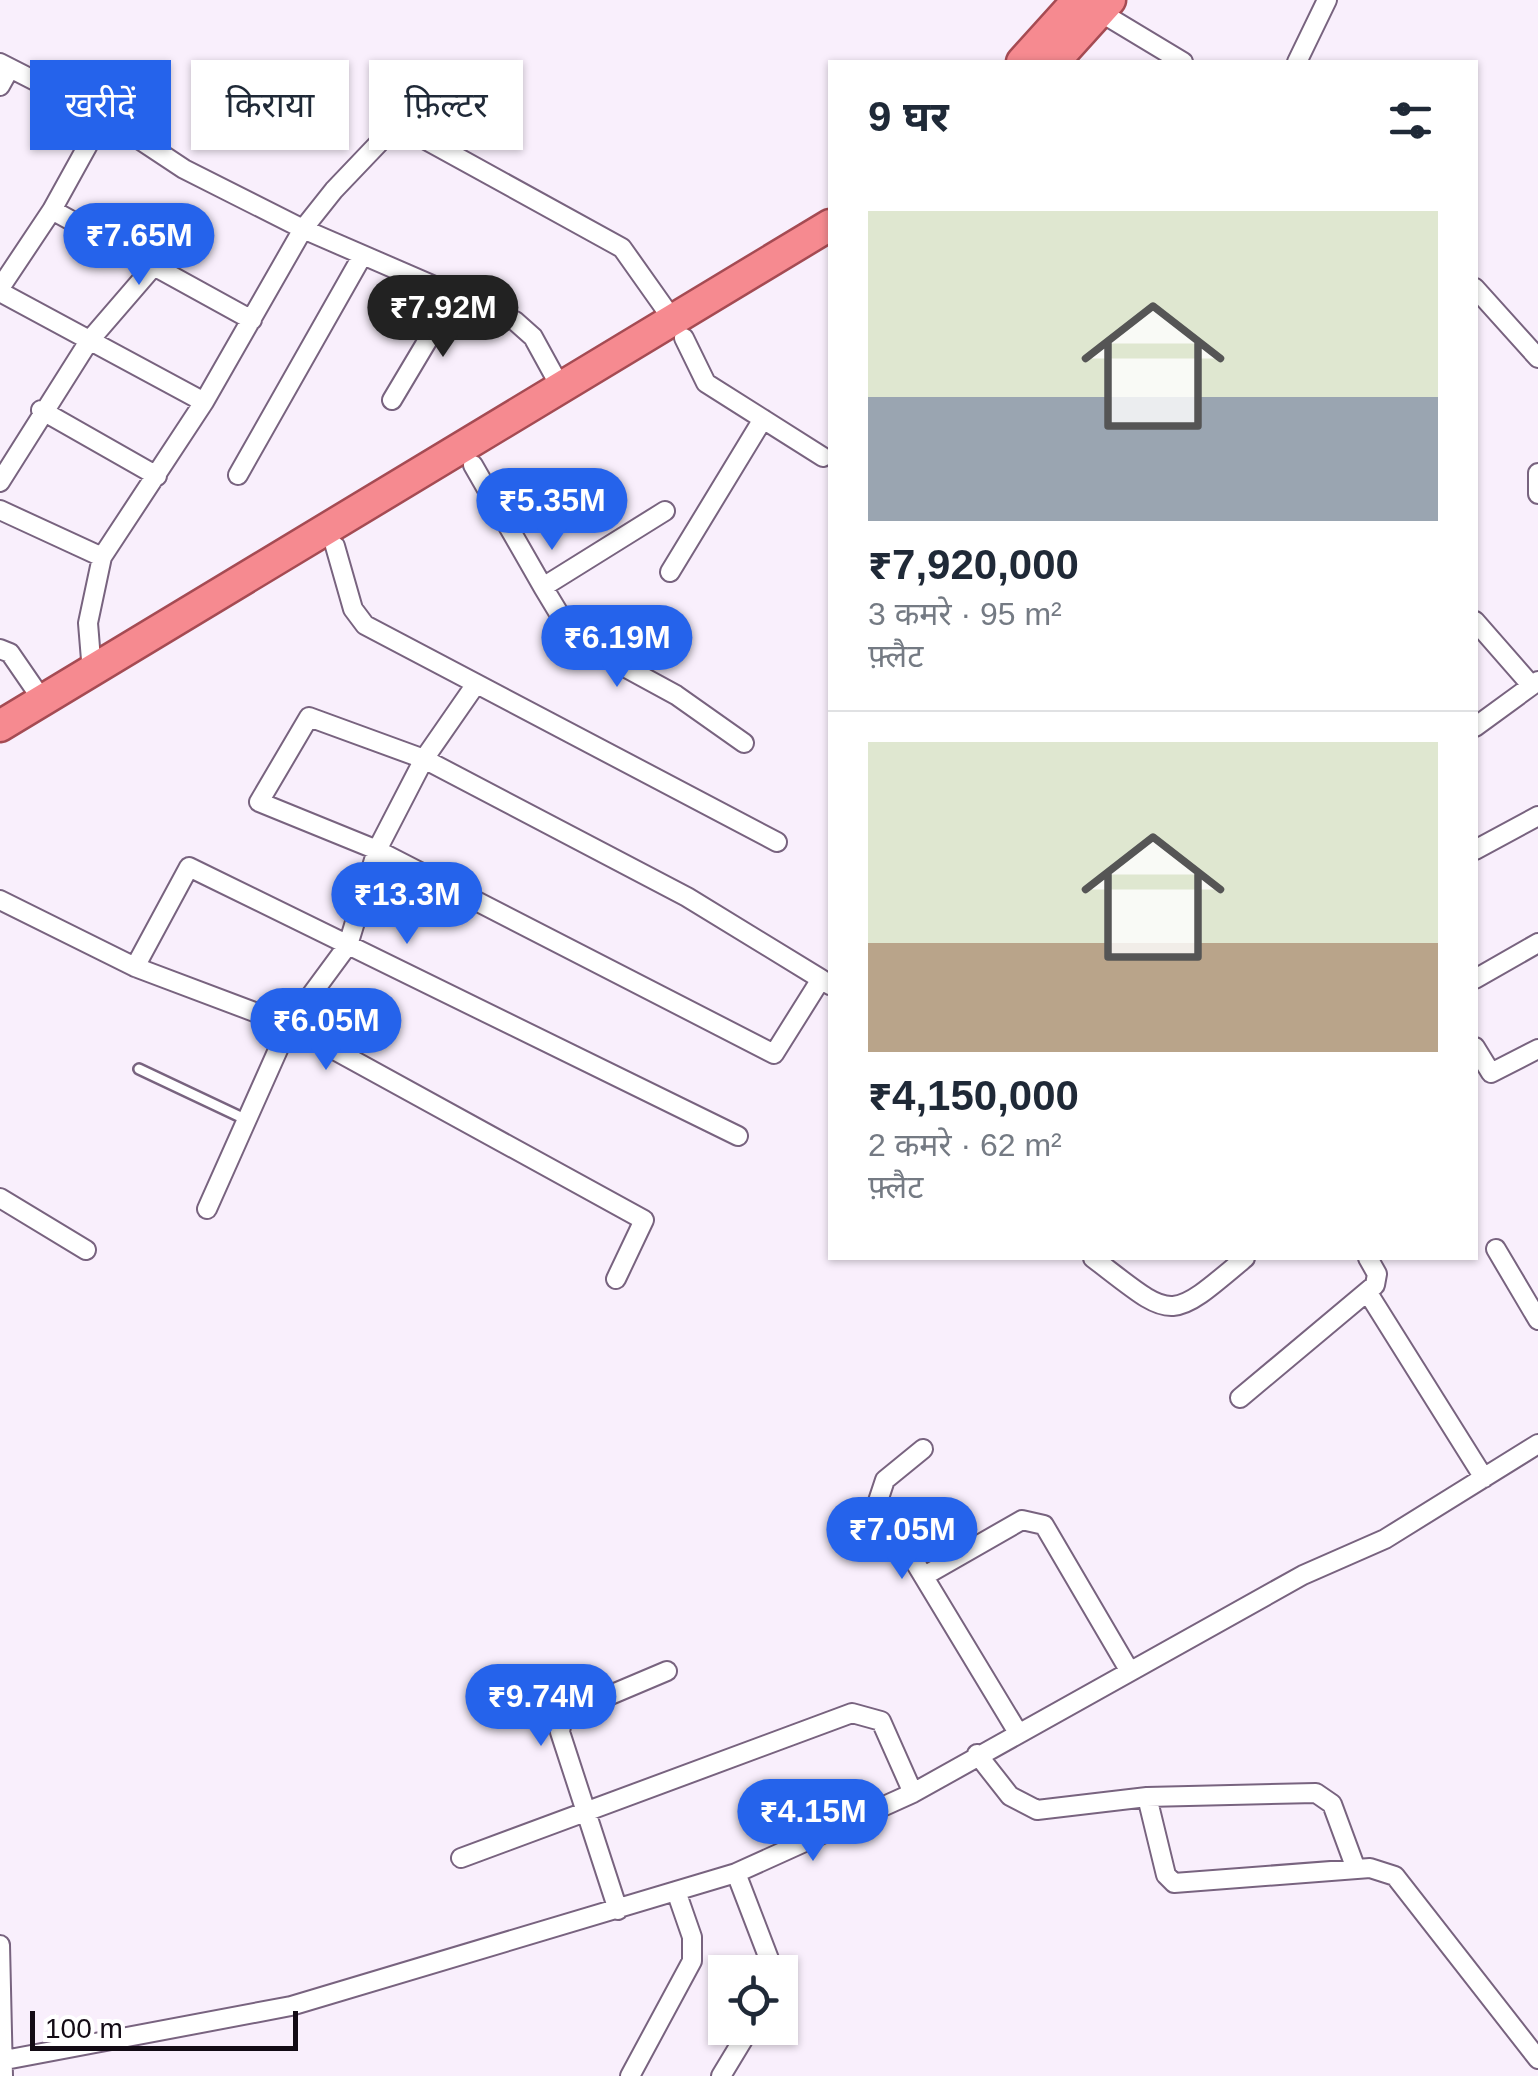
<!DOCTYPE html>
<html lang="hi">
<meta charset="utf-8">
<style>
:root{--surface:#fff;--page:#f6f6f7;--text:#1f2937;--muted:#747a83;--line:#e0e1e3;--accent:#2563eb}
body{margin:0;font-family:Helvetica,"Noto Sans Devanagari",sans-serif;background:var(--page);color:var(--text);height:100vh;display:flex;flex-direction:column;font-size:38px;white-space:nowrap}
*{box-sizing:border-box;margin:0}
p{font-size:32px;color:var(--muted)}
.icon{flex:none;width:55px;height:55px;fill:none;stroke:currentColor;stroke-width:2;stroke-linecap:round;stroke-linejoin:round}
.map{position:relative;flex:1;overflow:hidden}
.sheet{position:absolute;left:828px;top:60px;width:650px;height:1200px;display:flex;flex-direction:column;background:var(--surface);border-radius:0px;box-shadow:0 2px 8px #0004}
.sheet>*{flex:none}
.hud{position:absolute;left:30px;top:60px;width:648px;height:90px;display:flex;gap:20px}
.buttons{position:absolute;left:708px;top:1955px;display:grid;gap:20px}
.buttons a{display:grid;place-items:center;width:90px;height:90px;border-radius:0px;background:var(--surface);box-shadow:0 2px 8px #0004;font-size:50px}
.scale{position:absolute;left:30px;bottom:25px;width:268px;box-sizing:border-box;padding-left:10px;border:5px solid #130b15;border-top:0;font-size:28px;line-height:35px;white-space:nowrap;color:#130b15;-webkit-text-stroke:8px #fff;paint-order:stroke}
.price{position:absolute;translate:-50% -85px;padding:0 22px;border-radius:35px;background:var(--accent);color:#fff;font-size:32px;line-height:65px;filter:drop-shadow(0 2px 5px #0008)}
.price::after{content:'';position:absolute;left:50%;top:60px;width:30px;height:22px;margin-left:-15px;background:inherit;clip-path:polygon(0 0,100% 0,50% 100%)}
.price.on{background:#222;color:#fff}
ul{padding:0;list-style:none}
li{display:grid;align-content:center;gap:20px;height:530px;padding:0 40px}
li+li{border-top:2px solid var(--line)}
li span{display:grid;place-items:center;height:310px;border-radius:0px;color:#555}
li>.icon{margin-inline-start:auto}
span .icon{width:180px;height:180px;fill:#fffc;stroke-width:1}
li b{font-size:42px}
h2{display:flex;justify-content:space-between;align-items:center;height:120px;padding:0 40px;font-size:42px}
.tag{padding:0 35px;border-radius:0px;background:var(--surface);box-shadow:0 2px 8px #0004;font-size:35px;line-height:90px}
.tag.on{background:var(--accent);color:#fff}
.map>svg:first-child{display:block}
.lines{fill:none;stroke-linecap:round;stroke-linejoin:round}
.service-casing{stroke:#78637f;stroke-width:14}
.minor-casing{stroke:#78637f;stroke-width:22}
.trunk-casing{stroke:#a54b53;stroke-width:35}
.service{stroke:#fff;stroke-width:9}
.minor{stroke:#fff;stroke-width:18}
.trunk{stroke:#f68a90;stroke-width:30}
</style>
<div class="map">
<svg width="1538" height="2076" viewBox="0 0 1538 2076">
<rect width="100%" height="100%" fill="#f9effc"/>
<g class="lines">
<defs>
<path id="service" d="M139,1069L247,1120"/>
<path id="minor" d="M1100,12L1183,62
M1297,62L1327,0
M0,63L104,116L184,169L303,229L515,321L533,337L561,388
M0,86L10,68
M52,210L252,320
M0,288L52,210L104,116
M1475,288L1538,358
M0,292L204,402
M684,338L706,383L823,457
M392,400L454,296
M41,410L157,476
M473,465L543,587L665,511
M1538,473V494
M238,475L361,258
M0,482L89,341L152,268
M0,510L102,557
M335,546L353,609L365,625L777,842
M670,572L763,419
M543,587L575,640L676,695L744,743
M1475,621L1531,685
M0,649L10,653L43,701
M92,672L88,623L102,557L204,402L303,229L334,190L397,124L622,248L673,320
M1475,727L1538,681
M1475,850L1538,816
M0,900L135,967L289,1025L644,1220L616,1279
M135,967L189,867L738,1136
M821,979L774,1054L377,850L259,802L309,717L424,759L687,897L821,979L830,985
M1475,979L1538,943
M1475,1047L1491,1073L1538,1049
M0,1198L86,1250
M207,1209L289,1025L348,945L377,850L424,759L476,684
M1496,1249L1538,1320
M1093,1258C1174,1320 1167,1324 1245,1258
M1368,1293L1484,1478
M1240,1398L1375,1285L1377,1274L1368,1258
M923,1449L885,1480L878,1501L1017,1731
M926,1575L1022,1520L1044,1525L1129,1670
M977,1754L1010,1796L1037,1810L1147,1797L1316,1793L1332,1804L1356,1869
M1147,1797L1166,1875L1174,1883L1370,1868L1395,1876L1538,2059
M461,1858L852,1713L881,1721L913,1793
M736,1873L774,1972
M618,1910L560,1732L563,1715L667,1671
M0,1945L3,2076
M0,2061L291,2006L736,1873L913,1793L1303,1575L1385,1539L1538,1444
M630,2076L692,1961V1937L676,1891
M721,2076L750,2028"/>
<path id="trunk" d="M1022,62L1078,0
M1054,62L1110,0
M0,726L830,225"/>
</defs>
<!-- service casing -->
<use href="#service" class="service-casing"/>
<!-- minor casing -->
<use href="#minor" class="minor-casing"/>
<!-- trunk casing -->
<use href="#trunk" class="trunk-casing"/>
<!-- service -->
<use href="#service" class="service"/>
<!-- minor -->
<use href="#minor" class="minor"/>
<!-- trunk -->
<use href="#trunk" class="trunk"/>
</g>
</svg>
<div class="buttons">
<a><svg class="icon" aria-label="locate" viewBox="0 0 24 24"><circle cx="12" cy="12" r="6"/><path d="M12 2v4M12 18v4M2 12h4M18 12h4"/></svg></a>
</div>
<div class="scale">100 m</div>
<b class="price" style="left:139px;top:288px">₹7.65M</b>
<b class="price on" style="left:443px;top:360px">₹7.92M</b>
<b class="price" style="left:552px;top:553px">₹5.35M</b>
<b class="price" style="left:617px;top:690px">₹6.19M</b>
<b class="price" style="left:407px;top:947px">₹13.3M</b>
<b class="price" style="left:326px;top:1073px">₹6.05M</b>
<b class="price" style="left:902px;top:1582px">₹7.05M</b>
<b class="price" style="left:541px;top:1749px">₹9.74M</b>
<b class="price" style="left:813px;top:1864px">₹4.15M</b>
<div class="hud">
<a class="tag on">खरीदें</a>
<a class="tag">किराया</a>
<a class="tag">फ़िल्टर</a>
</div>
<section class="sheet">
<h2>9 घर<svg class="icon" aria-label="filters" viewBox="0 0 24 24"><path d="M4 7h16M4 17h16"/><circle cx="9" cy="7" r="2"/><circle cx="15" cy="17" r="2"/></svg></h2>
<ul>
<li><span style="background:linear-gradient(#dfe7d0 60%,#9aa5b1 0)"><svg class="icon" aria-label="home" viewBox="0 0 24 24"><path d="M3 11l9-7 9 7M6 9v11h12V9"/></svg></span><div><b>₹7,920,000</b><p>3 कमरे · 95 m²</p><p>फ़्लैट</p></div></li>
<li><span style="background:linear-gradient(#dfe7d0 65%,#b9a48a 0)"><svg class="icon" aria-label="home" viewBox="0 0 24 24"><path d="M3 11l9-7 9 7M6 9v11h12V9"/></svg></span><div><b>₹4,150,000</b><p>2 कमरे · 62 m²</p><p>फ़्लैट</p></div></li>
</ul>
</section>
</div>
